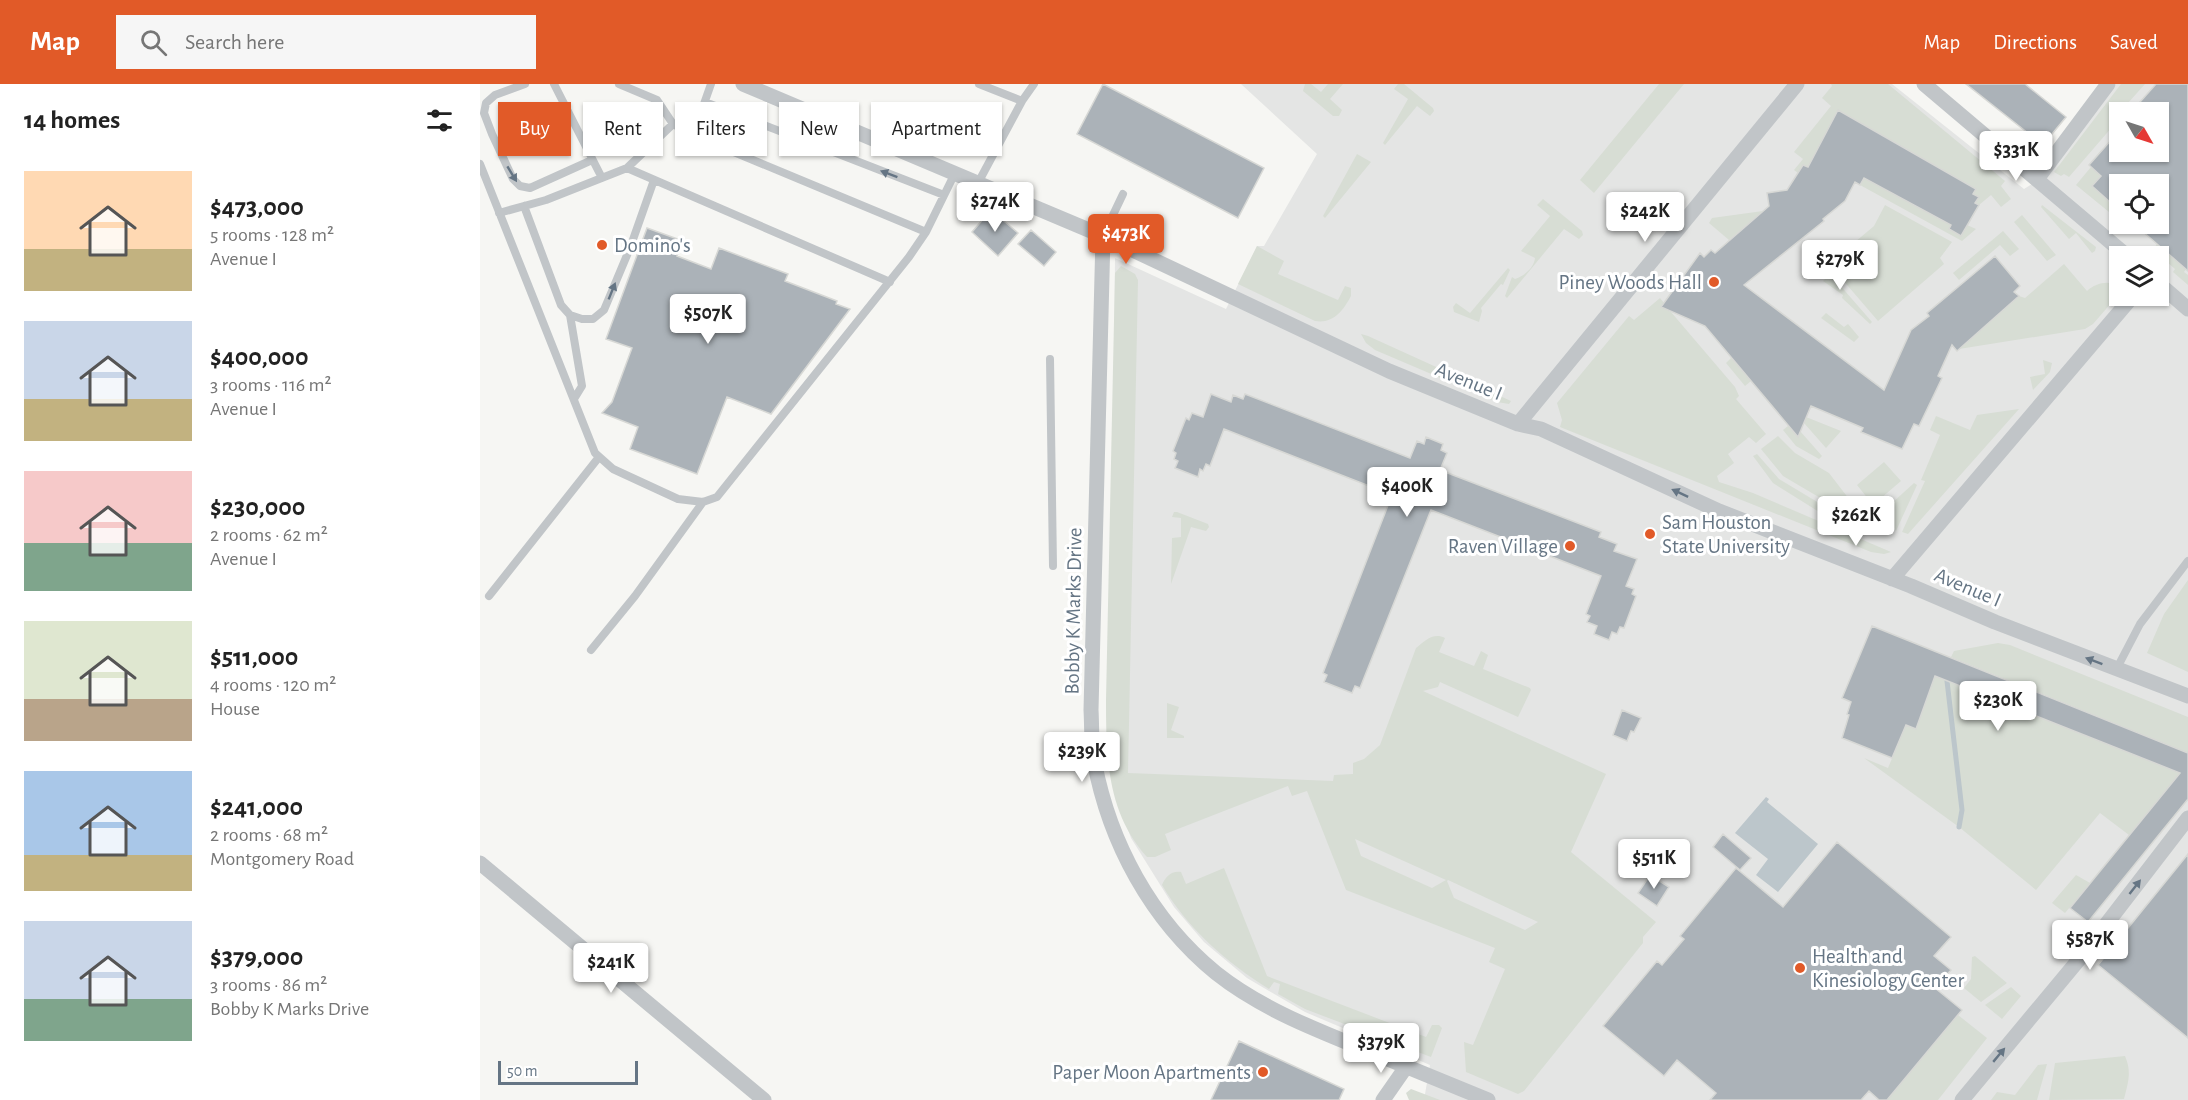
<!DOCTYPE html>
<meta charset="utf-8">
<style>
:root{--surface:#fff;--page:#f6f6f6;--text:#222;--muted:#767676;--accent:#e15a28}
body{margin:0;font-family:"Alegreya Sans",sans-serif;background:var(--page);color:var(--text);height:100vh;display:flex;flex-direction:column;font-size:22px;white-space:nowrap}
*{box-sizing:border-box;margin:0}
p{font-size:20px;color:var(--muted)}
.icon{flex:none;width:33px;height:33px;fill:none;stroke:currentColor;stroke-width:2;stroke-linecap:round;stroke-linejoin:round}
.map{position:relative;flex:1;overflow:hidden}
.panel{display:flex;flex-direction:column;background:var(--surface);width:480px}
.panel>*{flex:none}
.top-card{position:absolute;left:18px;top:18px;width:570px;height:54px;display:flex;gap:12px}
.needle{width:39px;rotate:129deg}
.tools{position:absolute;left:1629px;top:18px;display:grid;gap:12px}
.tools a{display:grid;place-items:center;width:60px;height:60px;border-radius:0px;background:var(--surface);box-shadow:0 2px 4px #0004;font-size:30px}
.scale{position:absolute;left:18px;bottom:15px;width:140px;box-sizing:border-box;padding-left:6px;border:3px solid #657584;border-top:0;font-size:16px;line-height:21px;white-space:nowrap;color:#657584;-webkit-text-stroke:4px #fff;paint-order:stroke}
.price{position:absolute;translate:-50% -51px;padding:0 14px;border-radius:6px;background:#fff;color:#222;font-size:20px;line-height:39px;filter:drop-shadow(0 2px 3px #0008)}
.price::after{content:'';position:absolute;left:50%;top:36px;width:18px;height:14px;margin-left:-9px;background:inherit;clip-path:polygon(0 0,100% 0,50% 100%)}
.price.current{background:var(--accent);color:#fff}
ul{padding:0;list-style:none}
li{display:flex;align-items:center;gap:18px;height:150px;padding:0 24px}
li span{display:grid;place-items:center;flex:none;width:168px;height:120px;border-radius:0px;color:#555}
li>.icon{margin-inline-start:auto}
span .icon{width:72px;height:72px;fill:#fffc;stroke-width:1}
li b{font-size:26px}
h2{display:flex;justify-content:space-between;align-items:center;height:72px;padding:0 24px;font-size:26px}
.chip{padding:0 21px;border-radius:0px;background:var(--surface);box-shadow:0 2px 4px #0004;font-size:21px;line-height:54px}
.chip.current{background:var(--accent);color:#fff}
header{display:flex;align-items:center;gap:36px;box-sizing:border-box;height:84px;padding:0 30px;background:var(--accent);color:#fff}
header strong{font-size:28px}
nav{display:flex;gap:33px;margin-inline-start:auto;font-size:21px}
.search{width:420px;height:54px;background:var(--page);display:flex;align-items:center;gap:15px;box-sizing:border-box;padding:0 21px;border-radius:0px;color:var(--muted);font-size:22px}
main{display:flex;flex:1;min-height:0}
.map>svg:first-child{display:block}
.built{fill:#e4e5e4;fill-rule:evenodd}
.green{fill:#d7ddd4;fill-rule:evenodd}
.water{fill:#bcc6cb}
.lines{fill:none;stroke-linecap:round;stroke-linejoin:round}
.stream{stroke:#bcc6cb;stroke-width:5}
.building{fill:#abb2b8;stroke:#d7d8d5;stroke-width:1.5}
.service{stroke:#c1c5c8;stroke-width:8}
.minor{stroke:#c1c5c8;stroke-width:15}
.oneway{fill:#657584}
.poi-dot{fill:#e15a28;stroke:#fff;stroke-width:2}
.labels{text-anchor:middle;stroke-width:6;stroke-linejoin:round;paint-order:stroke}
.poi-label{font-size:21px;fill:#657584;stroke:#fff;text-anchor:start}
.street-label{font-size:21px;fill:#657584;stroke:#fff}
</style>
<header>
<strong>Map</strong>
<div class="search"><svg class="icon" aria-label="search" viewBox="0 0 24 24"><circle cx="10" cy="10" r="6"/><path d="M15 15l6 6"/></svg>Search here</div>
<nav><a>Map</a><a>Directions</a><a>Saved</a></nav>
</header>
<main>
<section class="panel">
<h2>14 homes<svg class="icon" aria-label="filters" viewBox="0 0 24 24"><path d="M4 7h16M4 17h16"/><circle cx="9" cy="7" r="2"/><circle cx="15" cy="17" r="2"/></svg></h2>
<ul>
<li><span style="background:linear-gradient(#ffd9b3 65%,#c2b280 0)"><svg class="icon" aria-label="home" viewBox="0 0 24 24"><path d="M3 11l9-7 9 7M6 9v11h12V9"/></svg></span><div><b>$473,000</b><p>5 rooms · 128 m²</p><p>Avenue I</p></div></li>
<li><span style="background:linear-gradient(#c9d6e8 65%,#c2b280 0)"><svg class="icon" aria-label="home" viewBox="0 0 24 24"><path d="M3 11l9-7 9 7M6 9v11h12V9"/></svg></span><div><b>$400,000</b><p>3 rooms · 116 m²</p><p>Avenue I</p></div></li>
<li><span style="background:linear-gradient(#f6c9c9 60%,#7fa58c 0)"><svg class="icon" aria-label="home" viewBox="0 0 24 24"><path d="M3 11l9-7 9 7M6 9v11h12V9"/></svg></span><div><b>$230,000</b><p>2 rooms · 62 m²</p><p>Avenue I</p></div></li>
<li><span style="background:linear-gradient(#dfe7d0 65%,#b9a48a 0)"><svg class="icon" aria-label="home" viewBox="0 0 24 24"><path d="M3 11l9-7 9 7M6 9v11h12V9"/></svg></span><div><b>$511,000</b><p>4 rooms · 120 m²</p><p>House</p></div></li>
<li><span style="background:linear-gradient(#a9c7e8 70%,#c2b280 0)"><svg class="icon" aria-label="home" viewBox="0 0 24 24"><path d="M3 11l9-7 9 7M6 9v11h12V9"/></svg></span><div><b>$241,000</b><p>2 rooms · 68 m²</p><p>Montgomery Road</p></div></li>
<li><span style="background:linear-gradient(#c9d6e8 65%,#7fa58c 0)"><svg class="icon" aria-label="home" viewBox="0 0 24 24"><path d="M3 11l9-7 9 7M6 9v11h12V9"/></svg></span><div><b>$379,000</b><p>3 rooms · 86 m²</p><p>Bobby K Marks Drive</p></div></li>
</ul>
</section>
<div class="map">
<svg width="1708" height="1016" viewBox="0 0 1708 1016">
<rect width="100%" height="100%" fill="#f6f6f3"/>
<!-- built -->
<path class="built" d="M761,0H1412L1544,105L1570,89L1636,0H1708V1016H944L950,981L825,928L767,894L724,858L694,823L651,754L635,709L631,675L635,174L746,225L777,162H784L837,70ZM1640,28H1678V68H1640ZM1640,100H1678V140H1640ZM1640,172H1678V212H1640Z"/>
<!-- green -->
<path class="green" d="M825,0H831L841,8L848,0H863L850,15L862,26L859,32H853L823,7Z
M918,0H924L953,24L954,27L950,32L937,22L905,61L903,59L928,15L914,5Z
M1179,0H1204L1114,109L1100,96Z
M1351,0H1408L1525,97L1521,102L1531,115L1521,123L1511,111L1499,121L1495,119L1499,114L1493,110L1496,105L1358,26L1328,83L1323,81L1318,89L1314,86L1323,75L1314,68L1351,22L1342,14L1352,2Z
M1641,0H1665L1640,28L1639,35L1589,93L1584,90L1581,92L1574,88Z
M877,70L891,78L845,134L843,132Z
M1611,83L1621,92L1612,102L1629,118L1639,117L1629,128L1596,101Z
M1384,94L1471,141L1469,145L1481,152L1487,141L1496,145L1482,157L1380,101Z
M1063,115L1102,147L1103,151L1099,155L1084,145L1027,214L1025,212L1032,193L1035,195C1044,192 1054,184 1055,174L1041,167L1070,132L1057,121Z
M1405,121L1472,158L1460,174L1464,180L1398,237L1349,180L1394,142Z
M1562,121L1616,163L1615,167L1612,169L1596,149L1589,155L1561,123Z
M1283,127L1249,156L1229,139L1232,134Z
M1542,131L1576,171L1567,177L1534,138Z
M1523,147L1539,165L1530,172L1520,161L1479,196L1473,189Z
M1677,160L1706,185L1704,188L1708,191V201L1693,188L1695,185L1673,166Z
M777,162L804,177L798,190L858,216L865,202L871,204V212C863,227 853,240 835,237L758,200Z
M1584,180L1607,207C1616,199 1628,196 1639,202V210L1613,240L1605,245L1479,265L1539,212L1545,214Z
M641,182L655,190L658,196L648,689L853,697L854,691L873,690V679L884,675L900,661L936,564C945,557 953,548 965,554L959,568L994,582L1001,567L1008,571L1003,585L1050,604L1051,606L1038,633L960,598L958,603L943,607L1126,690L1091,768L1176,838L1163,853V859L1044,1007L1038,1010L986,988L984,958L993,961L1025,885L1009,878L1015,864L866,806L827,707L812,712L808,702L685,750L691,766L675,773H667C627,729 626,673 626,616L635,189ZM875,755L966,796L952,804L881,772ZM967,797L968,796L1058,838L1045,846L974,814Z
M1028,184L1030,186L1023,201L1021,200L1001,224L1002,227L999,238L974,228L973,223L976,219L990,229Z
M1345,184L1392,238L1390,240L1362,214L1363,211L1343,197L1346,194L1340,188Z
M1180,214L1184,219L1182,223L1191,228L1255,303L1259,312L1256,315L1286,350L1276,359L1269,353L1248,370L1254,379L1237,392L1239,398L1273,409L1411,468L1404,470L1391,468L1080,343L1082,336L1077,319L1149,232L1154,236Z
M1346,229L1364,243L1368,240L1379,253L1374,258L1341,234Z
M881,250L888,252L1031,317L1029,320L1017,318L895,266L886,259Z
M1251,274L1271,297L1265,302L1246,279Z
M1563,276L1572,279L1570,288L1553,306L1550,293L1565,290Z
M1539,325L1428,450L1422,448L1445,397L1441,396L1460,351L1450,346L1456,332L1490,346L1497,331Z
M1326,333L1361,347L1346,364L1324,339Z
M1308,342L1318,352L1320,347L1342,372L1339,375L1316,362L1303,346Z
M1298,352L1315,369L1349,389L1369,415L1359,425L1303,392L1281,365Z
M1277,370L1299,395L1359,431L1364,428L1388,444L1387,449L1344,431L1293,399L1273,372Z
M1404,378L1421,397L1393,421L1377,401Z
M1434,399L1437,401L1416,447L1401,429Z
M694,428H697L728,440L729,443L726,447L711,443L691,500L692,454L701,453V434L692,433Z
M1708,496V588L1667,569L1684,530Z
M1518,559L1530,561L1708,633V669L1471,573L1474,567Z
M1455,592L1700,689L1649,751L1620,729L1556,806L1479,743L1384,674L1408,684L1426,641L1436,645Z
M687,619L699,623L691,646L704,652V654H687Z
M744,784L787,892L946,953L952,941H959L962,944L951,973L825,925L798,910L800,900L794,898L789,905C747,879 707,844 682,801C685,793 692,786 701,788L706,800Z
M1596,791L1610,799L1585,829L1572,819Z
M1495,872L1527,899L1501,918L1484,904L1491,895L1492,873Z
M1531,903L1541,912L1522,935L1505,921Z
M1478,931L1507,954L1458,1016H1407Z
M1645,972C1652,988 1648,999 1644,1015L1569,1016L1575,979Z
M1567,980L1557,1016H1511L1517,1008L1535,1011L1558,981Z
M931,1005L960,1016H929L926,1009Z"/>
<!-- water -->
<path class="water" d="M1286,713L1289,715L1287,718L1338,760L1298,808L1276,791L1288,775L1255,749Z"/>
<g class="lines">
<!-- stream -->
<path class="stream" d="M1467,597L1482,726L1479,743"/>
</g>
<!-- building -->
<path class="building" d="M623,0L784,84L758,134L597,50Z
M1486,0H1545L1586,33L1563,61Z
M1676,0H1708V187L1654,140H1678V100H1640V127L1612,102L1621,92L1609,81L1640,46V68H1678V28H1655L1662,20L1660,18Z
M1358,26L1496,105L1493,110L1499,113L1495,119L1499,121L1481,152L1469,145L1471,141L1384,94L1380,101L1375,98L1365,117L1343,135L1344,137L1264,201L1404,306L1431,246L1449,232L1447,229L1515,172L1540,202L1534,208L1539,212L1477,267L1472,261L1458,292L1462,294L1439,342L1434,340L1422,365L1381,348L1383,344L1331,322L1318,353L1225,242L1181,223L1220,169L1224,173L1231,166L1235,169L1289,122L1287,109L1307,106L1323,81L1328,83Z
M511,126L538,149L518,172L492,148Z
M167,144L203,157L197,172L231,185L239,164L308,190L305,197L357,217L356,220L370,225L291,330L247,313L217,390L150,365L158,343L122,329L132,318L152,264L126,255Z
M551,146L576,168L564,182L538,160Z
M731,310L751,318L753,311L763,315L765,310L930,374L937,357L944,360L946,353L963,360L961,366L967,369L960,386L1121,448L1119,453L1137,460L1134,467L1157,475L1146,502L1154,505L1152,510L1156,512L1144,544L1140,543L1137,550L1132,548L1129,556L1114,550L1117,542L1107,538L1110,532L1106,530L1121,492L951,426L880,604L875,602L872,609L844,598L847,591L843,589L912,411L744,345L730,382L726,380L723,387L720,385L718,393L695,384L698,377L694,375L696,369L693,367L706,334L709,336L712,329L723,333Z
M1392,542L1708,669V715L1608,838L1590,824L1700,689L1455,592L1436,645L1426,641L1412,674L1362,654L1369,631L1367,630L1371,618L1362,614Z
M1142,626L1161,634L1154,648L1151,647L1147,657L1133,651Z
M1243,750L1271,774L1260,786L1233,763Z
M1357,758L1471,853L1454,872L1471,886L1455,904L1482,926L1407,1016H1399L1389,1007L1381,1016H1230L1236,1009L1197,976L1184,992L1123,942L1177,877L1182,881L1204,855L1200,852L1256,784L1303,823Z
M1708,770V954L1618,881Z
M1170,791L1189,803L1177,822L1158,809Z
M759,957L864,1005L859,1016H731Z"/>
<g class="lines">
<!-- service -->
<path class="service" d="M45,0L15,11L6,19L4,29L12,50L33,95L40,102L50,104L112,76
M74,0L122,94
M139,0L177,16L193,40
M499,0L542,17L554,0
M225,18L464,111
M213,51L446,148
M0,80L115,369L133,385L198,415L223,418L237,413L429,173L446,148L475,89
M147,84L410,198
M498,99L542,17
M44,122L81,221L90,231L102,235H113L124,226L150,164L174,96
M19,129L66,116L147,84L193,40L213,51L231,0
M623,152L643,110
M90,231L102,302L94,315
M570,275L573,482
M9,512L119,373
M111,566L155,512L223,418
M1636,586L1660,540L1708,477"/>
<!-- minor -->
<path class="minor" d="M263,0L623,152L909,287L1038,340L1061,345L1239,427L1431,502L1515,538L1708,612
M1444,0L1647,172
M1557,95L1628,0
M623,152L611,626C612,642 611,660 614,676C629,758 671,836 736,889C780,924 834,945 886,966C927,983 967,999 1008,1016
M1678,199L1708,225
M1038,340L1317,0
M1412,495L1653,212
M0,779L284,1016
M903,1016L926,983
M1482,1016L1601,873L1708,734"/>
</g>
<!-- one-way arrows -->
<defs><path id="oneway-solid" d="M-6-.8H1V-3.2L6.5 0L1 3.2V.8H-6Z" transform="scale(1.5)"/></defs>
<g class="oneway">
<use href="#oneway-solid" transform="translate(32 90) rotate(59)"/>
<use href="#oneway-solid" transform="translate(409 90) rotate(-159)"/>
<use href="#oneway-solid" transform="translate(132 207) rotate(-68)"/>
<use href="#oneway-solid" transform="translate(1200 409) rotate(-155)"/>
<use href="#oneway-solid" transform="translate(1614 577) rotate(-159)"/>
<use href="#oneway-solid" transform="translate(1655 803) rotate(-52)"/>
<use href="#oneway-solid" transform="translate(1519 971) rotate(-50)"/>
</g>
<!-- markers -->
<g class="poi-dot">
<circle cx="122" cy="161" r="6"/>
<circle cx="1234" cy="198" r="6"/>
<circle cx="1170" cy="450" r="6"/>
<circle cx="1090" cy="462" r="6"/>
<circle cx="1320" cy="884" r="6"/>
<circle cx="783" cy="988" r="6"/>
</g>
<g class="labels">
<!-- poi labels -->
<g class="poi-label">
<text x="134" y="168">Domino's</text>
<text x="1222" y="205" text-anchor="end">Piney Woods Hall</text>
<text x="1182" y="445">Sam Houston<tspan x="1182" dy="24">State University</tspan></text>
<text x="1078" y="469" text-anchor="end">Raven Village</text>
<text x="1332" y="879">Health and<tspan x="1332" dy="24">Kinesiology Center</tspan></text>
<text x="771" y="995" text-anchor="end">Paper Moon Apartments</text>
</g>
<!-- street labels -->
<g class="street-label">
<text transform="translate(989 297) rotate(22)" y="7">Avenue I</text>
<text transform="translate(1488 503) rotate(23)" y="7">Avenue I</text>
<text transform="translate(593 527) rotate(-89)" y="7">Bobby K Marks Drive</text>
</g>
</g>
</svg>
<div class="tools">
<a><svg class="needle" viewBox="-14 -14 28 28"><path d="M0-13l5 13h-10z" fill="#e53935"/><path d="M0 13l5-13h-10z" fill="#767676"/></svg></a>
<a><svg class="icon" aria-label="locate" viewBox="0 0 24 24"><circle cx="12" cy="12" r="6"/><path d="M12 2v4M12 18v4M2 12h4M18 12h4"/></svg></a>
<a><svg class="icon" aria-label="layers" viewBox="0 0 24 24"><path d="M12 4l9 5-9 5-9-5zM3 14l9 5 9-5"/></svg></a>
</div>
<div class="scale">50 m</div>
<b class="price" style="left:1536px;top:98px">$331K</b>
<b class="price" style="left:515px;top:149px">$274K</b>
<b class="price" style="left:1165px;top:159px">$242K</b>
<b class="price current" style="left:646px;top:181px">$473K</b>
<b class="price" style="left:1360px;top:207px">$279K</b>
<b class="price" style="left:228px;top:261px">$507K</b>
<b class="price" style="left:927px;top:434px">$400K</b>
<b class="price" style="left:1376px;top:463px">$262K</b>
<b class="price" style="left:1518px;top:648px">$230K</b>
<b class="price" style="left:602px;top:699px">$239K</b>
<b class="price" style="left:1174px;top:806px">$511K</b>
<b class="price" style="left:1610px;top:887px">$587K</b>
<b class="price" style="left:131px;top:910px">$241K</b>
<b class="price" style="left:901px;top:990px">$379K</b>
<div class="top-card">
<a class="chip current">Buy</a>
<a class="chip">Rent</a>
<a class="chip">Filters</a>
<a class="chip">New</a>
<a class="chip">Apartment</a>
</div>
</div>
</main>
